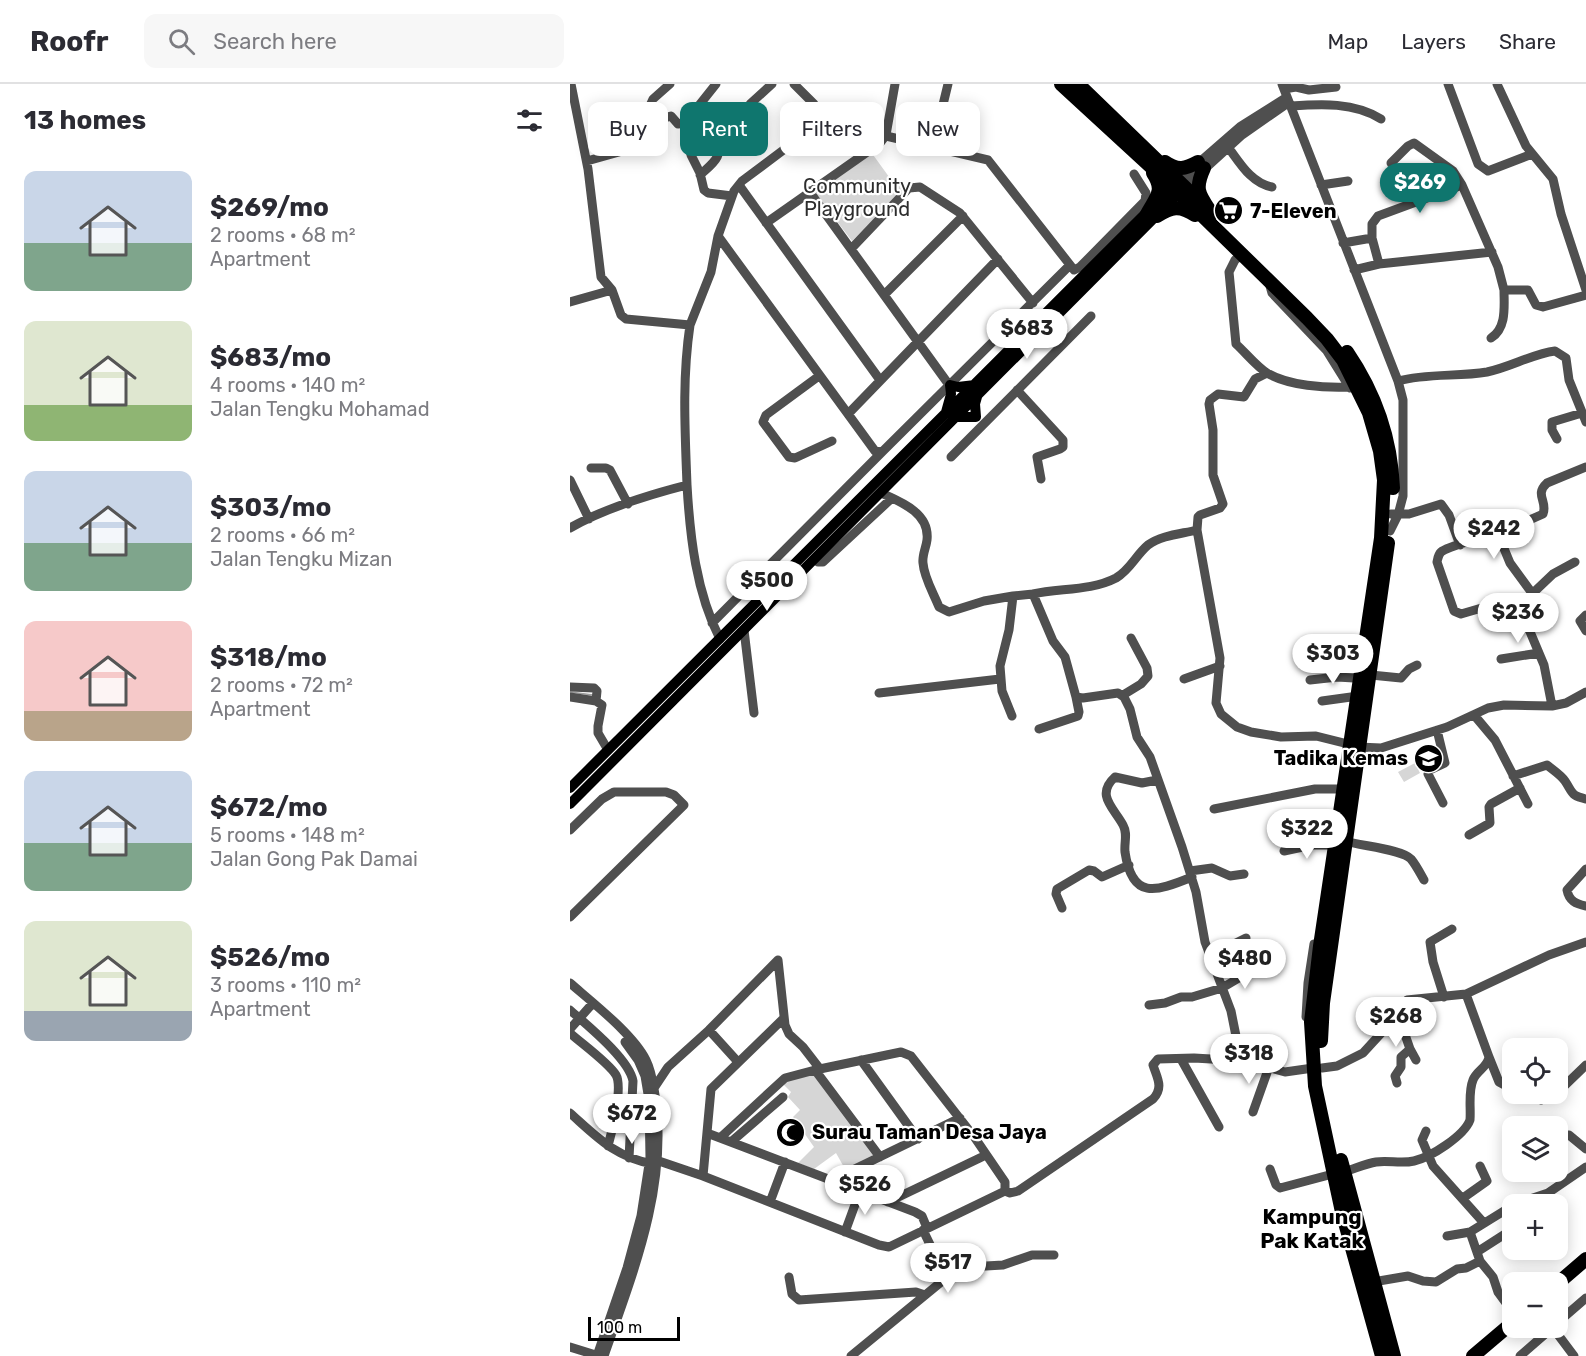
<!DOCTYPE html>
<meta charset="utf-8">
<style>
:root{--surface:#fff;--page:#f7f7f7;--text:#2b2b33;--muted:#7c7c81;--line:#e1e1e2;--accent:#0f766e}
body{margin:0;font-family:Rubik,sans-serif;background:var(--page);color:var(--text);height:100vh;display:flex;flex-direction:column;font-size:22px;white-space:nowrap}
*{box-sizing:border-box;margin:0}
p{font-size:20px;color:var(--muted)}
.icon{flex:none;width:33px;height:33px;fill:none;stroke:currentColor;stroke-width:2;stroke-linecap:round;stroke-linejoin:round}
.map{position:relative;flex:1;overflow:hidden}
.drawer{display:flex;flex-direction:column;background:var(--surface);width:570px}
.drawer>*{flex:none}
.banner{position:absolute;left:18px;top:18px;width:570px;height:54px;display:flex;gap:12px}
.buttons{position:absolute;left:932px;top:954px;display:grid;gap:12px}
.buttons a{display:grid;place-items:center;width:66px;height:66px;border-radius:12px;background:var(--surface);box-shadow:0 3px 15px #0003;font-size:30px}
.scale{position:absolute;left:18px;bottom:15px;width:92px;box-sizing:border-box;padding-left:6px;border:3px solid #000;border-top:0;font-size:16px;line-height:21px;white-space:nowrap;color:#000;-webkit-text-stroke:4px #fff;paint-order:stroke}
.price{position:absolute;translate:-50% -51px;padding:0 14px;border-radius:21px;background:#fff;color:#222;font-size:20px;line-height:39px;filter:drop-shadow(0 2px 3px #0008)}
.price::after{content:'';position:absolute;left:50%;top:36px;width:18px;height:14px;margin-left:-9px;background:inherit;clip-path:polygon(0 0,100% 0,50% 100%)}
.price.on{background:var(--accent);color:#fff}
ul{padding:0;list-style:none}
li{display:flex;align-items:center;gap:18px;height:150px;padding:0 24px}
li span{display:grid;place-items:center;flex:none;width:168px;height:120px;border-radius:12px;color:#555}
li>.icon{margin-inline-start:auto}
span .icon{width:72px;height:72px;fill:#fffc;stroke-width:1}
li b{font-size:26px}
h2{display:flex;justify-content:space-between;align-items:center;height:72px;padding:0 24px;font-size:26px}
.pill{padding:0 21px;border-radius:12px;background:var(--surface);box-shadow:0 3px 15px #0003;font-size:21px;line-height:54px}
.pill.on{background:var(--accent);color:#fff}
header{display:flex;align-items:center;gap:36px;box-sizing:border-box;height:84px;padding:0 30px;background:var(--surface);border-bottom:2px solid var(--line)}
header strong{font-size:28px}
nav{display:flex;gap:33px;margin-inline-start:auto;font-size:21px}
.search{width:420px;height:54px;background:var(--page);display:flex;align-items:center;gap:15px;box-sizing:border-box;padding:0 21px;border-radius:12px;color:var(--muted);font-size:22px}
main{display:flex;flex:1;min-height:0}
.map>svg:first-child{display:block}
.green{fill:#d6d6d6}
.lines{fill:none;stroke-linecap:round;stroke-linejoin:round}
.stream{stroke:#9d9d9d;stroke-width:1.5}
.minor{stroke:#4f4f4f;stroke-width:9}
.major{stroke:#000;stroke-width:10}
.highway{stroke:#000;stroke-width:14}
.labels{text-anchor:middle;stroke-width:4.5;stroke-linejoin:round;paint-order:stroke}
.park-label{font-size:20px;fill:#2d2d2d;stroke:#fff}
.poi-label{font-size:20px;font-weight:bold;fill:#000;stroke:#fff;text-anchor:start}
.neighbourhood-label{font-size:21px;font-weight:bold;fill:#000;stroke:#fff}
</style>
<header>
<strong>Roofr</strong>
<div class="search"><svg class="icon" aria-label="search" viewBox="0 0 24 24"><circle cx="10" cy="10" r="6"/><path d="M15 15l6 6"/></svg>Search here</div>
<nav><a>Map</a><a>Layers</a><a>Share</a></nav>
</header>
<main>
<section class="drawer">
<h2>13 homes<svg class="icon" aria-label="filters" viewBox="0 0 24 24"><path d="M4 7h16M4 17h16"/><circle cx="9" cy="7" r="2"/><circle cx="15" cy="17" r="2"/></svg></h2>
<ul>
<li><span style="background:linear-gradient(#c9d6e8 60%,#7fa58c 0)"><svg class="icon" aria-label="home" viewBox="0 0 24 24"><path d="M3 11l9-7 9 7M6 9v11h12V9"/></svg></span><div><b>$269/mo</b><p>2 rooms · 68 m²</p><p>Apartment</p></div></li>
<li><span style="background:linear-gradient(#dfe7d0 70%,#8fb573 0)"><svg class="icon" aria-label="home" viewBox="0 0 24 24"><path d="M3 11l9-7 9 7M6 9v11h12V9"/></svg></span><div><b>$683/mo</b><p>4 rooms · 140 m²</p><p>Jalan Tengku Mohamad</p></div></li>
<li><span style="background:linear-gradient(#c9d6e8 60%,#7fa58c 0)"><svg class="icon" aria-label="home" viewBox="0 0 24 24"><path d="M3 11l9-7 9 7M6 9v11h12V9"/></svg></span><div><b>$303/mo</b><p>2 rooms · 66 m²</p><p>Jalan Tengku Mizan</p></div></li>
<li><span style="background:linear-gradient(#f6c9c9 75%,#b9a48a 0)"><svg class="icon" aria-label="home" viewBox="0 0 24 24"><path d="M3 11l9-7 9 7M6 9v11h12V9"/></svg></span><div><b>$318/mo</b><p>2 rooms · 72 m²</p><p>Apartment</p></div></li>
<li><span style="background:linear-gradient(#c9d6e8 60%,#7fa58c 0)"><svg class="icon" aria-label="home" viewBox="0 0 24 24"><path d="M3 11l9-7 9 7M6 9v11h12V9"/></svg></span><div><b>$672/mo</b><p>5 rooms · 148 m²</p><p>Jalan Gong Pak Damai</p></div></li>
<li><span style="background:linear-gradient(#dfe7d0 75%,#9aa5b1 0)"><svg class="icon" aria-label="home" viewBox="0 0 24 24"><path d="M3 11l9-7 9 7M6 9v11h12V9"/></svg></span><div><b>$526/mo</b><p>3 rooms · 110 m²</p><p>Apartment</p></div></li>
</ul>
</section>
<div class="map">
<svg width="1016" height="1272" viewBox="0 0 1016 1272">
<rect width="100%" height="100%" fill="#fff"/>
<!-- green -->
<path class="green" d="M301,68L322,97L325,95L335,106L282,157L243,106Z
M845,679L850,689L834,698L828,688Z
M246,990L306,1072L275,1085L266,1069L244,1085L228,1079L244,1063L223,1033L230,1026L218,1013L221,1008L213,1000L216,997Z"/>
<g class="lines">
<!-- stream -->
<path class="stream" d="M0,608L23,611"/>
<!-- minor -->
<path class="minor" d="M1,0L18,85L31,193L42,206L51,231L56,235L120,241C112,295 115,347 117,401
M100,0L83,15L78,26C86,37 90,35 101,32L108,40L115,39L146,0
M224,0L244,20
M712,0L828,297L833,316V412L828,431L820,447
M878,0L908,80L918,87L962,70
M927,0L956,62L983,95L991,130L1016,206
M714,5L726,3L739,6L766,3
M180,20L202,0
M721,22C751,20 784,18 811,35
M115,39L121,71L130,89L134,106L138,109L162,112
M363,62L378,0
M658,63C670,79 681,99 702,103
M17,77L49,68L62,53
M821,79L838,62L844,59L883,87L892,101
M130,91C143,79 155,72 145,54
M609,96L671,42L717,13
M169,101L310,296
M751,101L778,97
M615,103L672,51L715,21
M239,107L382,305
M196,139L310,59L316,51L325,0
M802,154L809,180
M773,159L802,154V140L808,132L892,101L928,183L934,206H958L966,221L973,223L1016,211
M281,165L339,104L350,103L390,129L463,219
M671,171L665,176L659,188L666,260C676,269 686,282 697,289C719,302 755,304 780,303
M499,182L312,368L305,367L148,152L164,107L172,97L244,43L253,39H261L418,76L504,186L510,183L575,117L576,109L564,90
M784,186L809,180L922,168
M700,202L702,209L757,267L780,304
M314,211L393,132
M0,218L42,206
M120,241L141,188L148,152
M921,254C937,244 934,222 934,206
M697,289L685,295L674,313L648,310L640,316L639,320L643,346V391L653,420L650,424L630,431L628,433L627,446L650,574L646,619L651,630L667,643L681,648L711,653L746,652L774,659
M249,292L196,331L193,338L219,373L225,374L262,357
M828,297C857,289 888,293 917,288C941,283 962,270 985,267L996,274L999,296L1016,338
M447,306L493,356V363L490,365L467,373L471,395
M278,330L428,175
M987,355L982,346V338L1012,329
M381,373L521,232
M21,384H36L40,386L58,420
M0,396L19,435
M311,409C331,418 360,429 357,456C356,464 352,471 353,479C354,494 364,510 369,523L379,528L414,517L443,512
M821,430H839L871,420L879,431L890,461
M0,444C35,424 78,411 117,401C120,453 126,508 150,555
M245,475L248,478H253L322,414
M963,509L983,490L1005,478
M463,510C490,504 521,507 546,494C560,486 566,471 578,461C592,451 611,450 627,446
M1016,531L1010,537L1016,547
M142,539L312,368
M923,539L915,523L891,530L884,527L867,478C868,474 868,471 871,468C877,463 920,450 928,450
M174,546L184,629
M931,575L969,569
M801,591L831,594L839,585L847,581
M614,595L650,582
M740,596L767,593L784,594
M0,603L24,604L27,607L26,617
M309,609L430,595
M553,611L571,600L578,592L577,584L561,554
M0,613L26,617L32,621L28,642V649L38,666
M752,617L781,613
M982,622L974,581L953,531L955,526L968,520L967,516L940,479L928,450L973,430C978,417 964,411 977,399L1016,383
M904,631L925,656L958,720
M442,632L432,607L430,582L439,546L443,512L463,510L483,557L495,573L506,613L513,614L548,609L554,613L560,625L567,653L580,673L612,763L626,808L635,858L661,927L666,952L663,977
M469,645L508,632L509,628L506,613
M867,646L875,679L860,686L858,690L873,719
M788,663L811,664L877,643L918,624L934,621L982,622L996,619L1016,608
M943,692L977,681C983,686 991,691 995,697C1003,709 1001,712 1016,715
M587,696L572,699L545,693C525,711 544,724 553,741C558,750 554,758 555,768C562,816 585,808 622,793
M644,725L745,705H768
M0,746L32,715L44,708H96L104,711L114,721L0,833
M899,751L920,739L919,723L921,720L950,704
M775,757C791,762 832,765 841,775C846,781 850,789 854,796
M714,767L742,761H759
M1016,785L997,806C999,817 1006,820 1016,822
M620,787L642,784L660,792L674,790
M492,824L486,810L487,805L519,786L524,787L532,793L559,781
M640,872L676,854
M208,876L215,941L219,950L233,963L250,985
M0,899C23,919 63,950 76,976C82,988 83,999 85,1011C99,1101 63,1189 34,1272
M874,913L863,878L860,858L882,845
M579,921L595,919L611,913H622L652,904L684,885L692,884
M0,926C18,942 59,975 63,997L59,1074
M736,933L738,899L744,860
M831,939L840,965L846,976
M0,945L23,919
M139,946L168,978
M0,949C11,959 39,979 46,991C53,1003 42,1048 38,1062
M919,973L929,998L942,1005
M611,975L649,1043
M291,976L348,1055
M752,984L767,982L793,969L815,945L833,937L834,921L837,916L896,910L979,871L1016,858
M245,986L310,1073
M827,999L825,992L831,983V973L840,965
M84,1004L98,983L139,946L208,876
M987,1009L1016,981
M951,1010L971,1016L986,1010
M683,1028L699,983
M0,1029C27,1053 45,1073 83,1080
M856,1047L852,1056L863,1082L913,1138
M137,1049L345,1128L352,1132L357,1144
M987,1053L999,1051L1016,1065
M150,1054L215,994L245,986L331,968L341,972L405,1054L435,1098V1107
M161,1058L213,1013
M80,1074L133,1092L309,1161L319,1163L435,1107L440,1109L448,1107L583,1015C594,1003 587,994 583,981L588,975L624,974L658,976L675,982H693L715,988L743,984
M700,1085L706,1101L710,1104L759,1091
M773,1088C784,1085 795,1080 806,1078C818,1076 831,1080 844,1077C861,1073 894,1052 900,1036C901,1024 898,1008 903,996C907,986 917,984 919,973L896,910
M133,1092L141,1005L213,935
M262,1096L390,1034
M893,1114L917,1097L910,1082
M200,1118L215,1078
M318,1118L416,1071
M945,1120L978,1109L1016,1083
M942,1122L900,1148L910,1177L923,1193L928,1208L942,1227
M353,1146L376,1194
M275,1148L290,1107
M877,1152L900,1148
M907,1168L935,1150
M219,1193L222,1210L229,1216L346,1208L355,1211
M803,1198L838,1192L853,1197L866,1198L887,1185L896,1184L910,1177
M987,1239L1016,1214
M983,1244L1004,1272
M0,1263L29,1272
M27,1272L57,1184L71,1132L80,1074L79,1016L75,992L68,976L55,958
M281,1272L376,1194L390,1185L399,1183L433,1181L462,1171H484
M950,1272L982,1244"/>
<!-- major -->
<path class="major" d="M376,328L381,310L380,301L388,303L405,301
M388,333H406L405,320L407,313
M0,704L607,98
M0,720L613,105"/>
<!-- highway -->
<path class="highway" d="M491,0L603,103L737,234L757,255L773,276L799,329L810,367L814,396L811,454L750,862L741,938L745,1002L772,1128L812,1272
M508,0L625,113
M595,78C608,87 615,85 628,78
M634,84C624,106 629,110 642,130
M577,130C586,113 595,107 583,89
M587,132C602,123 609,121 625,131
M777,268C805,309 821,354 823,404
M751,957L753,919L818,459
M771,1076L824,1272
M987,1200L1016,1175
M903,1272L942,1239"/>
</g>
<!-- icons -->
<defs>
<symbol id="supermarket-disc" viewBox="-11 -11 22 22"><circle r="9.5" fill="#000" stroke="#fff"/><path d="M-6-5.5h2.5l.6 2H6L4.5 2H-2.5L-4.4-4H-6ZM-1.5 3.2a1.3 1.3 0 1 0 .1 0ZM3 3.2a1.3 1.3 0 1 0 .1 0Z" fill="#fff"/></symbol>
<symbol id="school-disc" viewBox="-11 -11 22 22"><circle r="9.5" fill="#000" stroke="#fff"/><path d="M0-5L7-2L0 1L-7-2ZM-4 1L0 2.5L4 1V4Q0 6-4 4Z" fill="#fff"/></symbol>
<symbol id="mosque-disc" viewBox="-11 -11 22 22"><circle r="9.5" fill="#000" stroke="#fff"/><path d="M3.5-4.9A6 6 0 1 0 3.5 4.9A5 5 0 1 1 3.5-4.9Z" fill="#fff"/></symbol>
</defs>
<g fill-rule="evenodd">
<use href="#supermarket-disc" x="642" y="110" width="33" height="33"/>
<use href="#school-disc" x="842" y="658" width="33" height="33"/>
<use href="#mosque-disc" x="204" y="1032" width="33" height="33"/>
</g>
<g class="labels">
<!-- park labels -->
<g class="park-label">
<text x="287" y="109">Community<tspan x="287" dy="23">Playground</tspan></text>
</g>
<!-- poi labels -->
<g class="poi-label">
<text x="680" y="134">7-Eleven</text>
<text x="838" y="681" text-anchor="end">Tadika Kemas</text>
<text x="242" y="1055">Surau Taman Desa Jaya</text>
</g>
<!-- neighbourhood labels -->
<g class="neighbourhood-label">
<text x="742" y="1140">Kampung<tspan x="742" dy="24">Pak Katak</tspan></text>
</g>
</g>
</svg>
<div class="buttons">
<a><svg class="icon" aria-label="locate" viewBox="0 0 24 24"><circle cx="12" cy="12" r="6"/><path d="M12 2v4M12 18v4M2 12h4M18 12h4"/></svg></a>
<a><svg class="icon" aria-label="layers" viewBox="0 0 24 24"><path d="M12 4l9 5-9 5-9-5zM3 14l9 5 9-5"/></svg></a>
<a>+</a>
<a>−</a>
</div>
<div class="scale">100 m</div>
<b class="price on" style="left:850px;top:130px">$269</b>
<b class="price" style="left:457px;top:276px">$683</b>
<b class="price" style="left:924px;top:476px">$242</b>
<b class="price" style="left:197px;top:528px">$500</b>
<b class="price" style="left:948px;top:560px">$236</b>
<b class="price" style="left:763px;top:601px">$303</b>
<b class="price" style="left:737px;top:776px">$322</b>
<b class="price" style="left:675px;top:906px">$480</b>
<b class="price" style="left:826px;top:964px">$268</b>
<b class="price" style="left:679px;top:1001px">$318</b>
<b class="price" style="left:62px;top:1061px">$672</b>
<b class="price" style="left:295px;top:1132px">$526</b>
<b class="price" style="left:378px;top:1210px">$517</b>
<div class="banner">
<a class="pill">Buy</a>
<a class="pill on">Rent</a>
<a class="pill">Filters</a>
<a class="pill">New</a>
</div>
</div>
</main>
